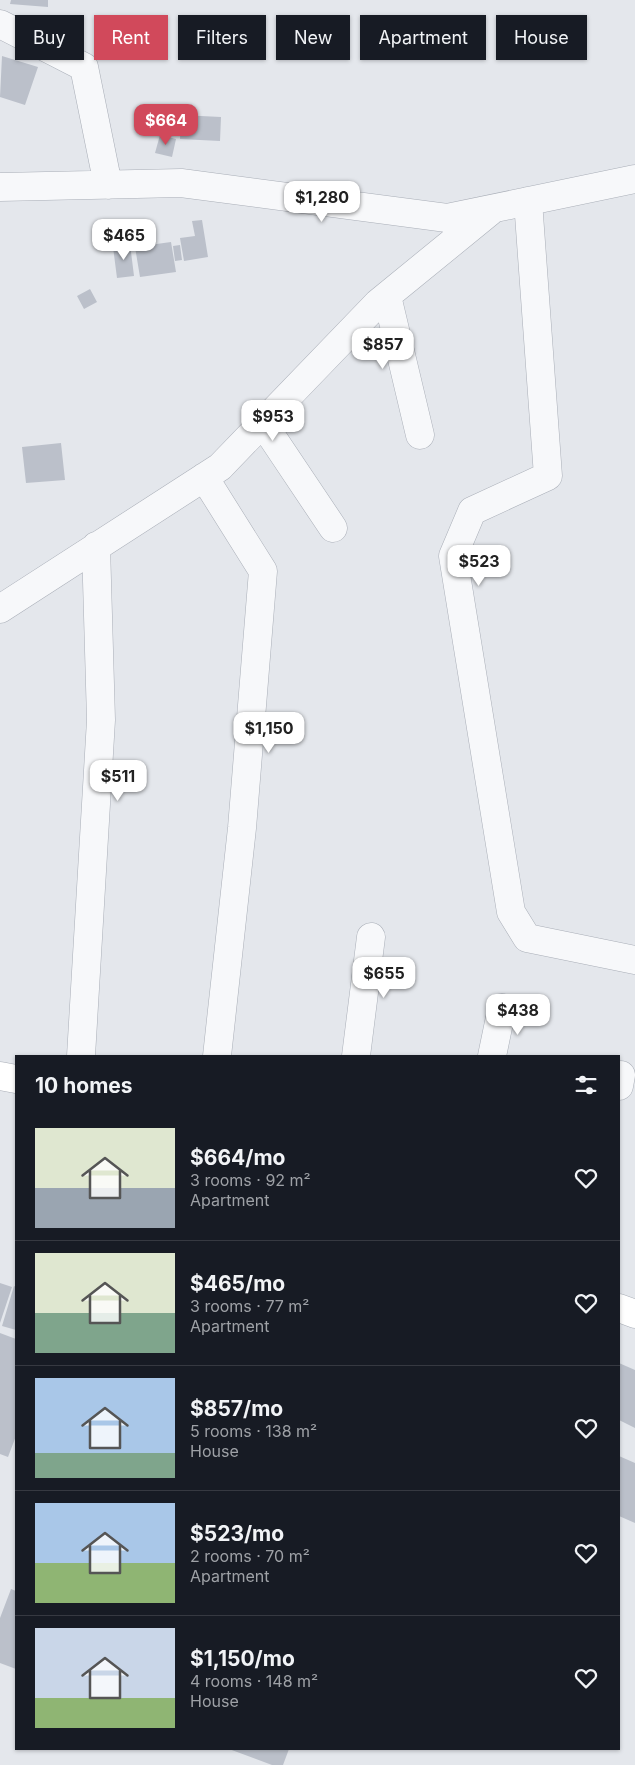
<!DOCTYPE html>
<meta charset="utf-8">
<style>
:root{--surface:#171b24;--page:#20242c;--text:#f1f3f6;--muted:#9ea1a6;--line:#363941;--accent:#d1495b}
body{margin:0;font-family:Inter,sans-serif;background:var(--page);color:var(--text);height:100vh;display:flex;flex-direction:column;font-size:19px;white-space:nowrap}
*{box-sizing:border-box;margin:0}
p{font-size:16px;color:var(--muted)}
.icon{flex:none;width:28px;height:28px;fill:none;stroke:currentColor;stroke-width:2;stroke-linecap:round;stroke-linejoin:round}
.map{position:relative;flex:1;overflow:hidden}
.side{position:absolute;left:15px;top:1055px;width:605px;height:695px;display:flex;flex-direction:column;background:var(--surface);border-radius:0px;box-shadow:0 1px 4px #0004}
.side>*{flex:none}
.hud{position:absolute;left:15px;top:15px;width:605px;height:45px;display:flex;gap:10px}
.price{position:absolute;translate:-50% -42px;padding:0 11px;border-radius:10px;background:#fff;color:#222;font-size:16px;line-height:32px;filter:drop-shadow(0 1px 2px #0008)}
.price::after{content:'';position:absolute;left:50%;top:30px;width:15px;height:11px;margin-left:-8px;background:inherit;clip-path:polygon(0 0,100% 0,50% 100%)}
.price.current{background:var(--accent);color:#fff}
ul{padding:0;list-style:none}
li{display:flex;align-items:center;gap:15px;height:125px;padding:0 20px}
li+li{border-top:1px solid var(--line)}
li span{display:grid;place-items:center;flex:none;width:140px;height:100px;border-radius:0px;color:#555}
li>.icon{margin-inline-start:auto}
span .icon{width:60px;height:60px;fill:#fffc;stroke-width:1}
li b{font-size:21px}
h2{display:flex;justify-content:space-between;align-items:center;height:60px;padding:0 20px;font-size:21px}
.pill{padding:0 18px;border-radius:0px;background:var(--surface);box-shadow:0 1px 4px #0004;font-size:18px;line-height:45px}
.pill.current{background:var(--accent);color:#fff}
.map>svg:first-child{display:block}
.building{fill:#bbc0ca}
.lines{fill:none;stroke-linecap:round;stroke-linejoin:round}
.street-casing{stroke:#a9aeb7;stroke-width:29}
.secondary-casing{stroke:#a9aeb7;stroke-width:29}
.street{stroke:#f7f8fa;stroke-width:28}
.secondary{stroke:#fff;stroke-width:28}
</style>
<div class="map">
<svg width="635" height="1765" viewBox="0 0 635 1765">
<rect width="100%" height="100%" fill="#e4e7ec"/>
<!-- building -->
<path class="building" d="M11,0H48V7L10,4Z
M2,56L38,67L25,105L0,97Z
M181,115L221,117L220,141L180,139Z
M160,135L176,139L172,157L155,153Z
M202,220L208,257L184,261L180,238L195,236L192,221Z
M171,242L176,272L140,277L135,247Z
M130,244L134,276L117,278L113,247Z
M180,245L182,260L175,261L173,246Z
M90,289L97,302L84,309L77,296Z
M61,443L65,480L26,483L22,447Z
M0,1283L12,1287L0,1323Z
M14,1286L16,1287V1330L2,1326Z
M0,1333L16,1339V1436L8,1457L0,1454Z
M619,1363L635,1370V1428L619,1420Z
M619,1456L635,1463V1523L619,1516Z
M11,1589L16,1591V1669L0,1663V1618Z
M229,1749H289L283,1765H272Z"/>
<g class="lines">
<defs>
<path id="street" d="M0,24L84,67L108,185
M0,187L181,183L447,218L635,179
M528,201L548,476L472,511L453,556L511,912L527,938L635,960
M387,296L420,435
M262,422L333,528
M204,477L263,571L242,828L217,1056
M0,609L220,467L378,303L492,210
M81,1056L101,720L96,546
M356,1056L371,937
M492,1056L502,1008
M619,1086L621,1075"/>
<path id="secondary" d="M0,1076L16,1079
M619,1308L635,1314"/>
</defs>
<!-- street casing -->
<use href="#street" class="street-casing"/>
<!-- secondary casing -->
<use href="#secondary" class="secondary-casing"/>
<!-- street -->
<use href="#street" class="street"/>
<!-- secondary -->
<use href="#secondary" class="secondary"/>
</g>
</svg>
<b class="price current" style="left:166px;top:146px">$664</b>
<b class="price" style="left:322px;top:223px">$1,280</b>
<b class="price" style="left:124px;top:261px">$465</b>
<b class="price" style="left:383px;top:370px">$857</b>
<b class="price" style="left:273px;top:442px">$953</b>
<b class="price" style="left:479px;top:587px">$523</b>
<b class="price" style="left:269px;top:754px">$1,150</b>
<b class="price" style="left:118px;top:802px">$511</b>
<b class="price" style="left:384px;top:999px">$655</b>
<b class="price" style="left:518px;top:1036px">$438</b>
<div class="hud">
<a class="pill">Buy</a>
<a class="pill current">Rent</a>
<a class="pill">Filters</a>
<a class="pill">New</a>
<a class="pill">Apartment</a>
<a class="pill">House</a>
</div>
<section class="side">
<h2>10 homes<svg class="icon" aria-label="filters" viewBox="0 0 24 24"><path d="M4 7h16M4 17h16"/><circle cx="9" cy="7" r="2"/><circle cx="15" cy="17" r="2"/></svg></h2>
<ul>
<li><span style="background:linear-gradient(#dfe7d0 60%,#9aa5b1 0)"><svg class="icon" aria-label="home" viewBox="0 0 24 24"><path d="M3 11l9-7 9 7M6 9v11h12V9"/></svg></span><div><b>$664/mo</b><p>3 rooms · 92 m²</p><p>Apartment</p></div><svg class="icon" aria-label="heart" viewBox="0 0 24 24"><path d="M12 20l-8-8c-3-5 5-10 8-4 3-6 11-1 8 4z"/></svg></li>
<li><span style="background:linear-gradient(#dfe7d0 60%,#7fa58c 0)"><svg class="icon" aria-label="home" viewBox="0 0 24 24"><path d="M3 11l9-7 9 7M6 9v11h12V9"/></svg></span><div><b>$465/mo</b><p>3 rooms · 77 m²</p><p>Apartment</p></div><svg class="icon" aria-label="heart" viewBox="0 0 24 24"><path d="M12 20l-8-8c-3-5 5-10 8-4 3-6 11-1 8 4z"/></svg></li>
<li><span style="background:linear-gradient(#a9c7e8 75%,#7fa58c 0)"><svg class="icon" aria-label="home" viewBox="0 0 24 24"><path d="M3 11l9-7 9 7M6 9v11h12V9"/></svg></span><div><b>$857/mo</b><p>5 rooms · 138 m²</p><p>House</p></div><svg class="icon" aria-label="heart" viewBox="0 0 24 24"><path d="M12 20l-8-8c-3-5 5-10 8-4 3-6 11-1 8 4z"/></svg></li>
<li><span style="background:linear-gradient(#a9c7e8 60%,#8fb573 0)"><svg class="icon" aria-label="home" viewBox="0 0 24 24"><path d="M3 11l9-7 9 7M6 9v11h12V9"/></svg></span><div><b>$523/mo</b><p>2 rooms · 70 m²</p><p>Apartment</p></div><svg class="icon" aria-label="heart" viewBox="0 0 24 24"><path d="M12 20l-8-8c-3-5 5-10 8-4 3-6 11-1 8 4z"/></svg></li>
<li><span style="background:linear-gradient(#c9d6e8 70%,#8fb573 0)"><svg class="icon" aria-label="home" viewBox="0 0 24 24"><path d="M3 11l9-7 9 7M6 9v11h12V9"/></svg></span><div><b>$1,150/mo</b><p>4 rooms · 148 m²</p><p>House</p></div><svg class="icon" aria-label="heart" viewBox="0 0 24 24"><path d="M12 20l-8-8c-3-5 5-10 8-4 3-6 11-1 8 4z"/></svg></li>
</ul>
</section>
</div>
